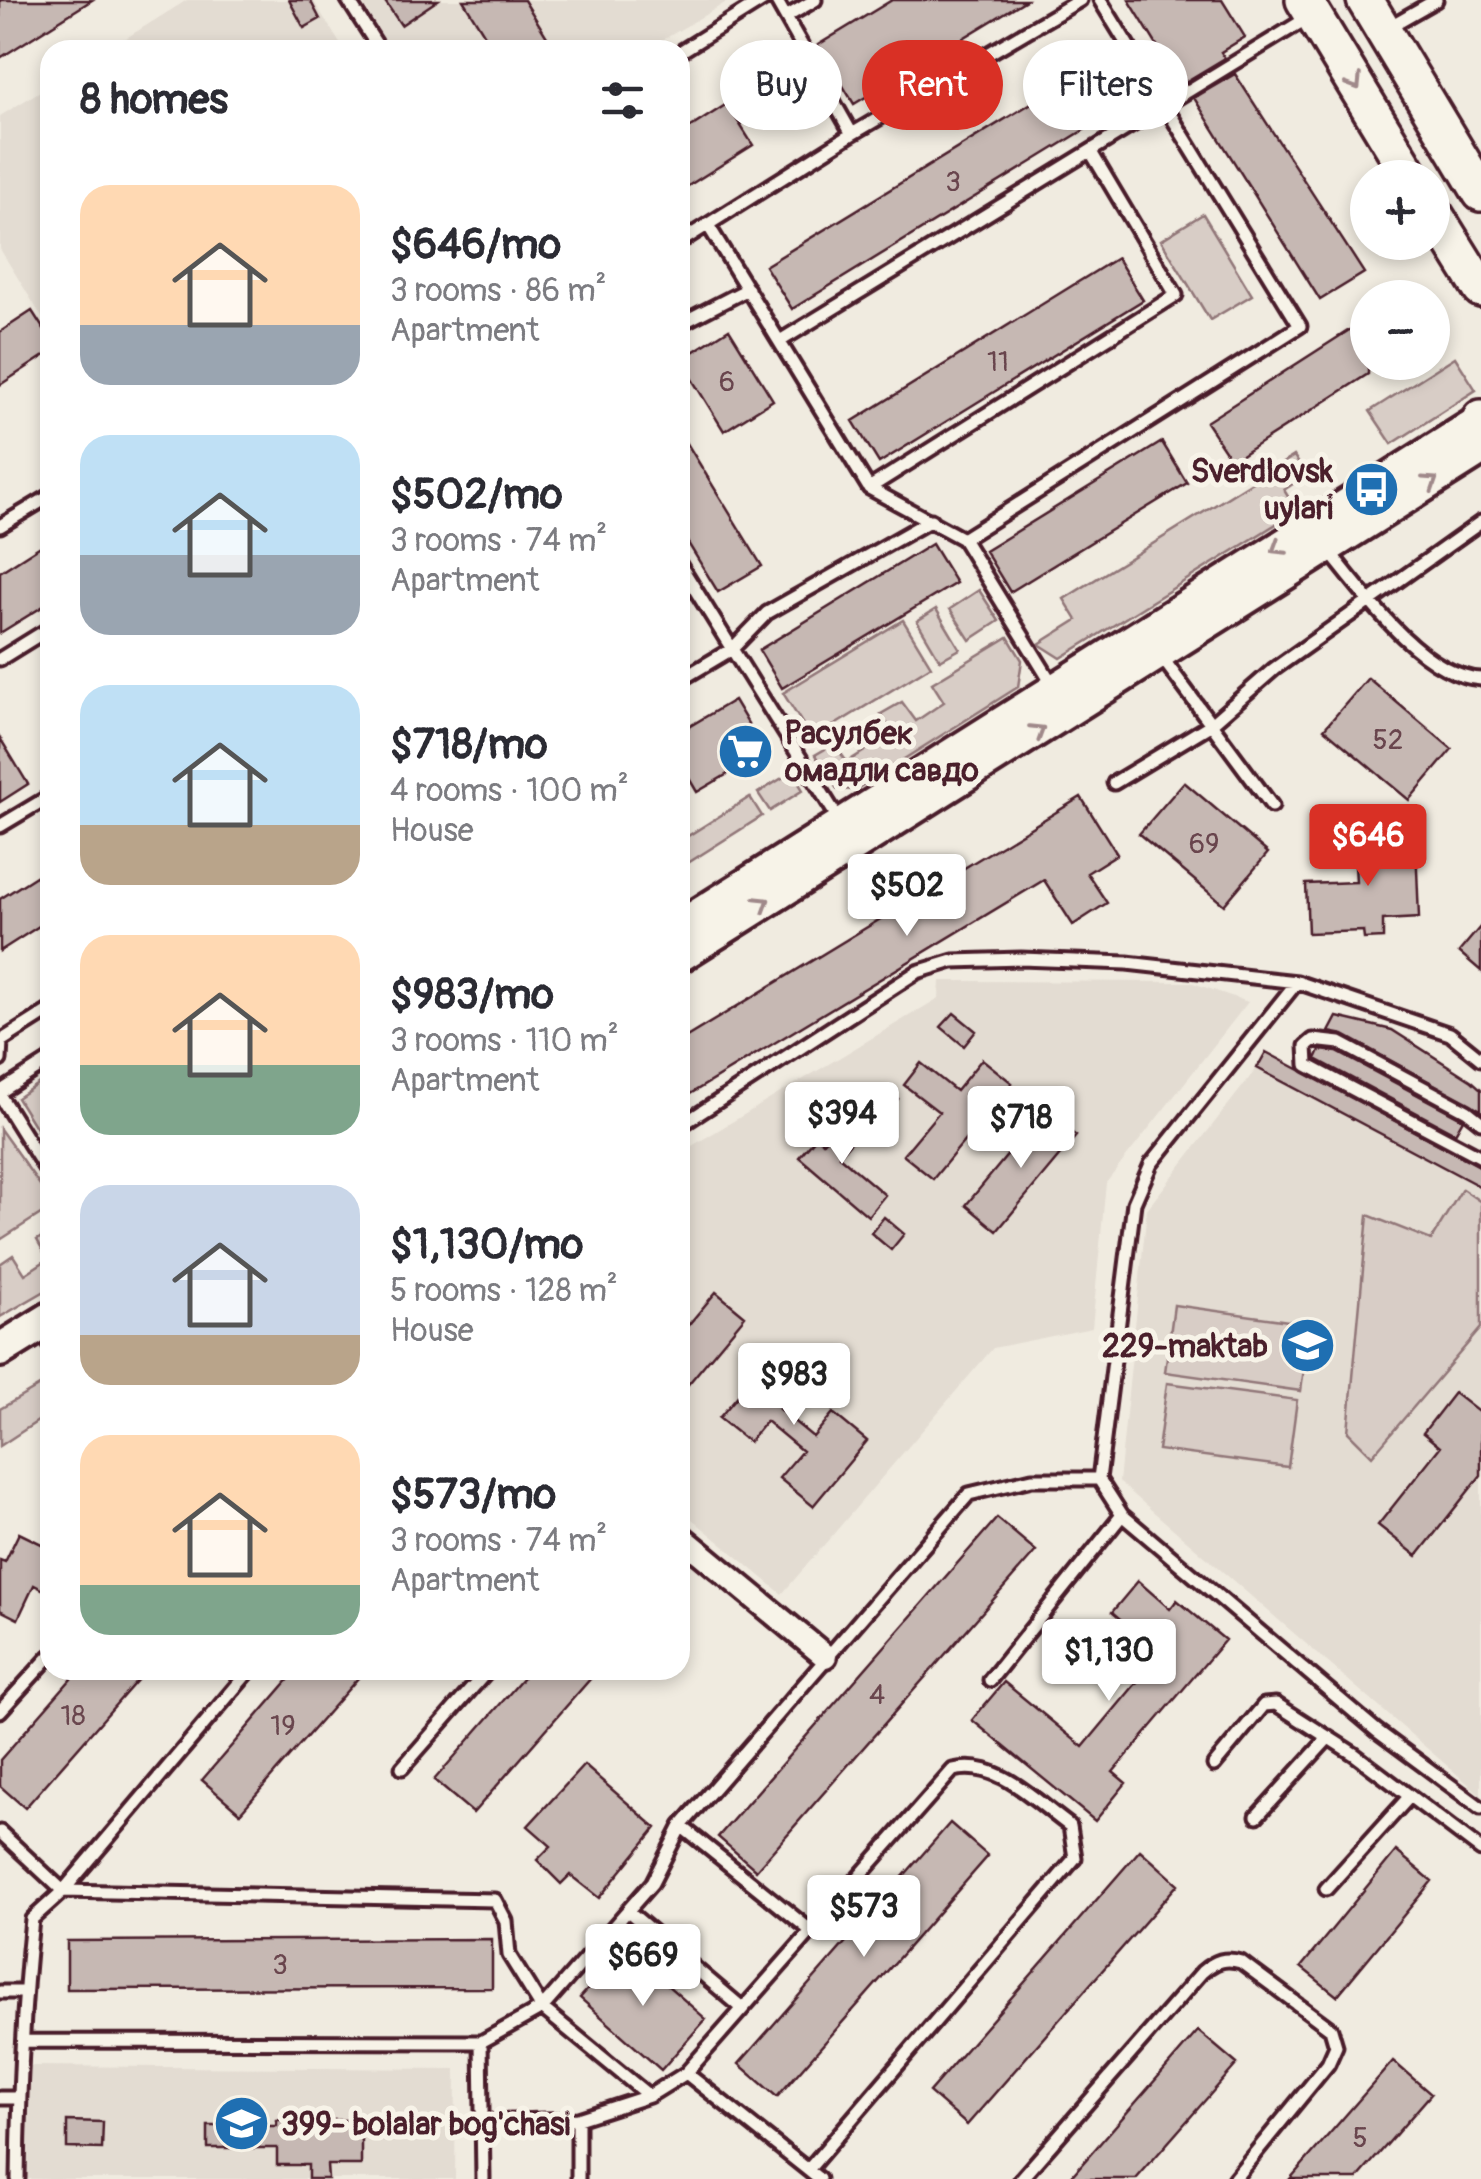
<!DOCTYPE html>
<meta charset="utf-8">
<style>
:root{--surface:#fff;--page:#f2f2f3;--text:#2b2b33;--muted:#7c7c81;--accent:#d93025}
body{margin:0;font-family:Pangolin,sans-serif;background:var(--page);color:var(--text);height:100vh;display:flex;flex-direction:column;font-size:38px;white-space:nowrap}
*{box-sizing:border-box;margin:0}
p{font-size:32px;color:var(--muted)}
.icon{flex:none;width:55px;height:55px;fill:none;stroke:currentColor;stroke-width:2;stroke-linecap:round;stroke-linejoin:round}
.map{position:relative;flex:1;overflow:hidden}
.sheet{position:absolute;left:40px;top:40px;width:650px;height:1640px;display:flex;flex-direction:column;background:var(--surface);border-radius:30px;box-shadow:0 5px 15px #0003}
.sheet>*{flex:none}
.guide{position:absolute;left:720px;top:40px;width:610px;height:90px;display:flex;gap:20px}
.buttons{position:absolute;left:1350px;top:160px;display:grid;gap:20px}
.buttons a{display:grid;place-items:center;width:100px;height:100px;border-radius:50%;background:var(--surface);box-shadow:0 5px 15px #0003;font-size:50px}
.price{position:absolute;translate:-50% -85px;padding:0 22px;border-radius:10px;background:#fff;color:#222;font-size:32px;line-height:65px;filter:drop-shadow(0 2px 5px #0008)}
.price::after{content:'';position:absolute;left:50%;top:60px;width:30px;height:22px;margin-left:-15px;background:inherit;clip-path:polygon(0 0,100% 0,50% 100%)}
.price.active{background:var(--accent);color:#fff}
ul{padding:0;list-style:none}
li{display:flex;align-items:center;gap:30px;height:250px;padding:0 40px}
li span{display:grid;place-items:center;flex:none;width:280px;height:200px;border-radius:30px;color:#555}
li>.icon{margin-inline-start:auto}
span .icon{width:120px;height:120px;fill:#fffc;stroke-width:1}
li b{font-size:42px}
h2{display:flex;justify-content:space-between;align-items:center;height:120px;padding:0 40px;font-size:42px}
.chip{padding:0 35px;border-radius:45px;background:var(--surface);box-shadow:0 5px 15px #0003;font-size:35px;line-height:90px}
.chip.active{background:var(--accent);color:#fff}
.map>svg:first-child{display:block}
.built{fill:#e3dcd2}
.green{fill:#d8cdc6;stroke:#917678;stroke-width:2.5}
.building{fill:#c6b8b3;stroke:#4a1f2b;stroke-width:2.5}
.lines{fill:none;stroke-linecap:round;stroke-linejoin:round}
.lane-casing{stroke:#4a1f2b;stroke-width:19}
.street-casing{stroke:#4a1f2b;stroke-width:30}
.secondary-casing{stroke:#4a1f2b;stroke-width:40}
.primary-casing{stroke:#4a1f2b;stroke-width:42}
.lane{stroke:#f7f3e8;stroke-width:11}
.street{stroke:#f7f3e8;stroke-width:22}
.secondary{stroke:#f7f3e8;stroke-width:32}
.primary{stroke:#f7f3e8;stroke-width:35}
.oneway{stroke:#a0898a}
.labels{text-anchor:middle;stroke-width:10;stroke-linejoin:round;paint-order:stroke}
.number-label{font-size:28px;fill:#69454d}
.poi-label{font-size:32px;font-weight:bold;fill:#4a1f2b;stroke:#f7f3e8;text-anchor:end}
</style>
<div class="map">
<svg width="1481" height="2179" viewBox="0 0 1481 2179">
<rect width="100%" height="100%" fill="#f0ebe0"/>
<filter id="ink" filterUnits="userSpaceOnUse"><feTurbulence type="fractalNoise" baseFrequency=".01" numOctaves="2"/><feDisplacementMap in="SourceGraphic" scale="20" xChannelSelector="R" yChannelSelector="G"/><feConvolveMatrix kernelMatrix="1 2 1 2 8 2 1 2 1" color-interpolation-filters="sRGB"/></filter>
<g filter="url(#ink)">
<!-- built -->
<path class="built" d="M187,0H313L344,50H107Z
M361,0H730L646,50H390Z
M50,85V330L0,249V116Z
M940,981L1190,982L1248,1002L1106,1183L1092,1328L993,1348L782,1594L680,1509V1153L939,998Z
M1257,1068L1481,1187V1795L1119,1482L1147,1209Z
M29,2066L456,2069L455,2179H28Z"/>
<!-- green -->
<path class="green" d="M1203,214L1252,295L1210,320L1161,240Z
M1455,357L1476,390L1392,444L1370,411Z
M1294,456L1306,475L1284,490L1297,511L1061,658L1039,644L1077,620L1064,599Z
M979,590L999,621L970,640L950,609Z
M936,609L960,649L940,660L917,621Z
M903,620L931,666L812,739L783,693Z
M1008,637L1022,660L1018,687L855,790L837,789L815,755L834,744L847,762L893,733L881,714L902,702L916,721L944,702L932,683Z
M792,772L803,790L770,811L758,793Z
M750,797L762,816L680,868V841Z
M39,1083L50,1101V1151L17,1098Z
M0,1129L50,1199V1208L0,1240Z
M1462,1189L1481,1202V1328L1372,1456L1348,1432L1368,1215L1431,1240Z
M50,1232V1288L0,1317V1264L13,1255L25,1274L48,1259L37,1240Z
M1174,1305L1310,1324L1301,1391L1165,1372Z
M50,1380V1413L0,1446V1409Z
M1167,1383L1297,1400L1288,1467L1158,1450Z"/>
<!-- building -->
<path class="building" d="M0,0H92L0,58Z
M289,0H310L320,19L304,28Z
M384,0H438L401,25Z
M463,0H524L555,50H494Z
M892,0H1026L854,104L818,45Z
M1129,0H1222L1245,37L1221,52L1225,58L1185,82L1177,78Z
M1115,52L1141,95L792,309L765,266Z
M1235,74L1364,273L1320,300L1194,98Z
M727,104L753,145L680,191V134Z
M1117,258L1143,300L879,463L853,421Z
M32,311L50,339V352L0,385V332Z
M1368,318V374L1232,461L1206,422Z
M729,329L773,400L724,431L680,360Z
M680,432L762,566L718,592L680,530Z
M1162,442L1187,483L1010,592L985,551Z
M50,540V602L0,633V572Z
M932,544L956,583L782,688L759,650Z
M1368,678L1452,749L1409,800L1324,729Z
M734,700L765,752L697,792L680,763V732Z
M0,738L28,784L0,802Z
M1184,782L1268,853L1224,905L1139,834Z
M1081,797L1117,854L1087,873L1107,903L1073,925L1044,880L680,1100V1041Z
M1394,828L1395,846L1416,845L1419,918L1383,920V938L1364,939L1363,931L1308,933L1306,884L1356,882L1353,830Z
M50,867V919L0,951V899Z
M1481,926V971L1459,952Z
M954,1013L976,1031L964,1046L941,1027Z
M1337,1017L1392,1030L1472,1081L1481,1089V1110L1344,1035L1329,1032Z
M1320,1050L1337,1052L1463,1119L1455,1133L1316,1059Z
M1266,1052L1481,1167V1187L1257,1068Z
M982,1059L1012,1083L933,1179L903,1155L939,1112L904,1085L921,1063L956,1091Z
M885,1087L898,1099L881,1121L866,1109Z
M1044,1111L1076,1136L997,1231L966,1205Z
M845,1116L861,1130L839,1156L885,1195L868,1216L799,1157L817,1136L823,1142Z
M884,1217L904,1234L891,1250L871,1233Z
M716,1292L745,1316L680,1394V1335Z
M779,1347L809,1372L779,1409L813,1437L833,1413L867,1441L813,1506L779,1478L802,1451L766,1421L749,1442L719,1418Z
M1454,1393L1481,1414V1475L1417,1556L1378,1525L1440,1447L1423,1433Z
M997,1518L1036,1551L756,1870L718,1837Z
M19,1533L50,1548V1593L34,1585L18,1619L0,1610V1560L5,1562Z
M1138,1581L1170,1609L1177,1600L1225,1640L1113,1772L1126,1783L1095,1821L972,1720L1004,1682L1083,1747L1138,1681L1126,1671L1119,1655L1122,1642L1133,1630L1112,1612Z
M79,1670H146L25,1808L0,1786V1760Z
M297,1670H365L240,1813L202,1780Z
M530,1670H598L473,1813L434,1780Z
M584,1765L656,1828L599,1898L570,1875L561,1884L537,1860L551,1846L528,1826Z
M950,1823L988,1856L777,2097L739,2064Z
M1140,1850L1178,1884L967,2125L929,2092Z
M1396,1851L1432,1881L1337,1996L1301,1967Z
M492,1939V1988L67,1989V1941Z
M625,1948L706,2019L661,2070L580,1998Z
M1198,2031L1237,2064L1136,2179H1069Z
M1393,2061L1431,2094L1357,2179H1290Z
M277,2120H361V2165H327L328,2179H308V2165H277V2148H208V2126H277Z
M67,2121L103,2122L102,2149L67,2148Z"/>
<g class="lines">
<defs>
<path id="lane" d="M348,0L380,50
M786,17L815,0
M1387,28L1436,0
M680,52L763,0
M852,134L1080,0
M708,225L869,488L963,539L1054,687
M680,242L852,134L776,0
M680,324L748,289
M780,341L1309,17
M869,488L1176,295L1091,152
M0,526L50,496
M963,539L1300,326L1100,0
M1328,550C1362,592 1422,676 1481,679
M680,565L732,649L767,613L931,520
M1160,655L1272,806
M0,659L50,628
M680,680L732,649L841,823
M1114,783L1210,725L1274,669L1481,522
M0,826L50,796
M1297,982L1151,1164L1134,1203L1099,1479L1122,1515L1377,1731L1481,1808
M0,1060L1,1041L50,1010
M0,1092L50,1060
M0,1096L50,1176
M1481,1122L1467,1111L1340,1043L1313,1040L1306,1046L1307,1065L1481,1157
M680,1126L917,972L953,961L1021,959L1127,963L1297,982L1450,1034L1481,1059
M49,1343L50,1345
M990,1680L1122,1515
M0,1711L50,1656
M1214,1765L1264,1705L1276,1704L1354,1754L1481,1850
M402,1768L488,1670
M1257,1816L1329,1737
M681,1826L810,1930
M0,1832L63,1891L250,1670
M1326,1889L1410,1796
M628,1911L741,2007
M0,1992H25
M481,2042L483,2179
M649,2096L542,2008L652,1883L681,1826L969,1494L1032,1479H1099
M0,2098H19
M482,2122L578,2119
M808,2170L1075,1858L1070,1826C1035,1801 998,1759 953,1770L686,2073L808,2170L819,2179
M18,2179C19,2092 23,2006 32,1919L63,1891L495,1900L506,1921L509,1955L542,2008L481,2042L23,2041
M578,2179V2119L649,2096L686,2073
M1021,2179L1202,1972C1215,1961 1225,1957 1241,1962L1331,2029L1336,2046L1328,2064L1234,2179"/>
<path id="street" d="M680,1536L825,1656"/>
<path id="secondary" d="M680,927L1481,421
M680,955L1481,449
M0,1350L50,1319"/>
<path id="primary" d="M1304,0L1412,178
M1365,0L1481,193
M1432,210L1481,289
M1479,422L1481,418"/>
</defs>
<!-- lane casing -->
<use href="#lane" class="lane-casing"/>
<!-- street casing -->
<use href="#street" class="street-casing"/>
<!-- secondary casing -->
<use href="#secondary" class="secondary-casing"/>
<!-- primary casing -->
<use href="#primary" class="primary-casing"/>
<!-- lane -->
<use href="#lane" class="lane"/>
<!-- street -->
<use href="#street" class="street"/>
<!-- secondary -->
<use href="#secondary" class="secondary"/>
<!-- primary -->
<use href="#primary" class="primary"/>
</g>
<!-- one-way arrows -->
<defs><path id="oneway-chevron" d="M-2-3.5L2.5 0L-2 3.5" fill="none" stroke-width="1.6" stroke-linecap="round" stroke-linejoin="round" transform="scale(2.5)"/></defs>
<g class="oneway">
<use href="#oneway-chevron" transform="translate(1355 83) rotate(58)"/>
<use href="#oneway-chevron" transform="translate(1431 482) rotate(-33)"/>
<use href="#oneway-chevron" transform="translate(1278 548) rotate(148)"/>
<use href="#oneway-chevron" transform="translate(1038 731) rotate(-32)"/>
<use href="#oneway-chevron" transform="translate(763 903) rotate(-32)"/>
</g>
</g>
<!-- icons -->
<defs>
<symbol id="bus-disc" viewBox="-11 -11 22 22"><circle r="9.5" fill="#1f6fb2" stroke="#f7f3e8"/><path d="M-5-6H5V4H4V6H2V4H-2V6H-4V4H-5ZM-3.5-4V0h7V-4ZM-3.5 1.2v1.5H-2V1.2ZM2 1.2v1.5H3.5V1.2Z" fill="#fff"/></symbol>
<symbol id="supermarket-disc" viewBox="-11 -11 22 22"><circle r="9.5" fill="#1f6fb2" stroke="#f7f3e8"/><path d="M-6-5.5h2.5l.6 2H6L4.5 2H-2.5L-4.4-4H-6ZM-1.5 3.2a1.3 1.3 0 1 0 .1 0ZM3 3.2a1.3 1.3 0 1 0 .1 0Z" fill="#fff"/></symbol>
<symbol id="school-disc" viewBox="-11 -11 22 22"><circle r="9.5" fill="#1f6fb2" stroke="#f7f3e8"/><path d="M0-5L7-2L0 1L-7-2ZM-4 1L0 2.5L4 1V4Q0 6-4 4Z" fill="#fff"/></symbol>
</defs>
<g fill-rule="evenodd">
<use href="#bus-disc" x="1340" y="458" width="63" height="63"/>
<use href="#supermarket-disc" x="714" y="720" width="63" height="63"/>
<use href="#school-disc" x="1276" y="1314" width="63" height="63"/>
<use href="#school-disc" x="210" y="2092" width="63" height="63"/>
</g>
<g class="labels">
<!-- number labels -->
<g class="number-label">
<text x="953" y="191">3</text>
<text x="998" y="371">11</text>
<text x="727" y="391">6</text>
<text x="1388" y="749">52</text>
<text x="1204" y="853">69</text>
<text x="877" y="1704">4</text>
<text x="73" y="1725">18</text>
<text x="283" y="1735">19</text>
<text x="280" y="1974">3</text>
<text x="1360" y="2147">5</text>
</g>
<!-- poi labels -->
<g class="poi-label">
<text x="1333" y="482">Sverdlovsk<tspan x="1333" dy="37">uylari</tspan></text>
<text x="785" y="744" text-anchor="start">Расулбек<tspan x="785" dy="37">омадли савдо</tspan></text>
<text x="1268" y="1357">229-maktab</text>
<text x="281" y="2135" text-anchor="start">399- bolalar bog'chasi</text>
</g>
</g>
</svg>
<div class="buttons">
<a>+</a>
<a>−</a>
</div>
<b class="price active" style="left:1368px;top:889px">$646</b>
<b class="price" style="left:907px;top:939px">$502</b>
<b class="price" style="left:842px;top:1167px">$394</b>
<b class="price" style="left:1021px;top:1171px">$718</b>
<b class="price" style="left:794px;top:1428px">$983</b>
<b class="price" style="left:1109px;top:1704px">$1,130</b>
<b class="price" style="left:864px;top:1960px">$573</b>
<b class="price" style="left:643px;top:2009px">$669</b>
<div class="guide">
<a class="chip">Buy</a>
<a class="chip active">Rent</a>
<a class="chip">Filters</a>
</div>
<section class="sheet">
<h2>8 homes<svg class="icon" aria-label="filters" viewBox="0 0 24 24"><path d="M4 7h16M4 17h16"/><circle cx="9" cy="7" r="2"/><circle cx="15" cy="17" r="2"/></svg></h2>
<ul>
<li><span style="background:linear-gradient(#ffd9b3 70%,#9aa5b1 0)"><svg class="icon" aria-label="home" viewBox="0 0 24 24"><path d="M3 11l9-7 9 7M6 9v11h12V9"/></svg></span><div><b>$646/mo</b><p>3 rooms · 86 m²</p><p>Apartment</p></div></li>
<li><span style="background:linear-gradient(#bfe0f5 60%,#9aa5b1 0)"><svg class="icon" aria-label="home" viewBox="0 0 24 24"><path d="M3 11l9-7 9 7M6 9v11h12V9"/></svg></span><div><b>$502/mo</b><p>3 rooms · 74 m²</p><p>Apartment</p></div></li>
<li><span style="background:linear-gradient(#bfe0f5 70%,#b9a48a 0)"><svg class="icon" aria-label="home" viewBox="0 0 24 24"><path d="M3 11l9-7 9 7M6 9v11h12V9"/></svg></span><div><b>$718/mo</b><p>4 rooms · 100 m²</p><p>House</p></div></li>
<li><span style="background:linear-gradient(#ffd9b3 65%,#7fa58c 0)"><svg class="icon" aria-label="home" viewBox="0 0 24 24"><path d="M3 11l9-7 9 7M6 9v11h12V9"/></svg></span><div><b>$983/mo</b><p>3 rooms · 110 m²</p><p>Apartment</p></div></li>
<li><span style="background:linear-gradient(#c9d6e8 75%,#b9a48a 0)"><svg class="icon" aria-label="home" viewBox="0 0 24 24"><path d="M3 11l9-7 9 7M6 9v11h12V9"/></svg></span><div><b>$1,130/mo</b><p>5 rooms · 128 m²</p><p>House</p></div></li>
<li><span style="background:linear-gradient(#ffd9b3 75%,#7fa58c 0)"><svg class="icon" aria-label="home" viewBox="0 0 24 24"><path d="M3 11l9-7 9 7M6 9v11h12V9"/></svg></span><div><b>$573/mo</b><p>3 rooms · 74 m²</p><p>Apartment</p></div></li>
</ul>
</section>
</div>
